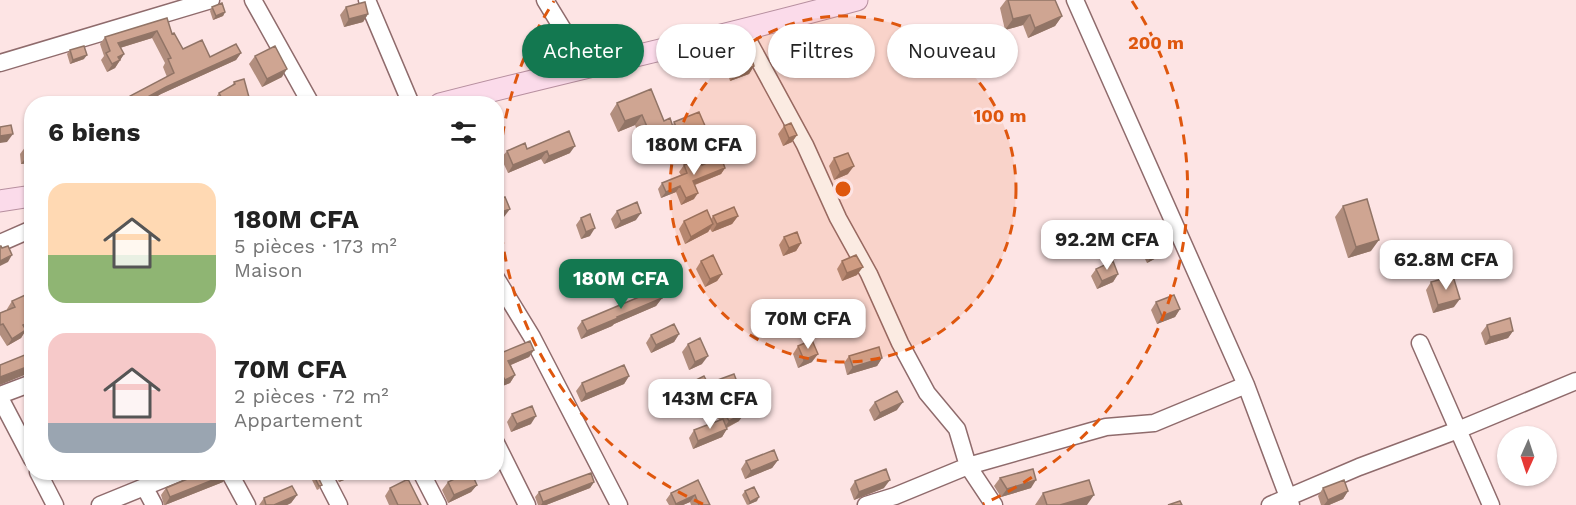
<!DOCTYPE html>
<html lang="fr">
<meta charset="utf-8">
<style>
:root{--surface:#fff;--page:#f6f6f6;--text:#222;--muted:#767676;--accent:#137850}
body{margin:0;font-family:"Work Sans",sans-serif;background:var(--page);color:var(--text);height:100vh;display:flex;flex-direction:column;font-size:22px;white-space:nowrap}
*{box-sizing:border-box;margin:0}
p{font-size:20px;color:var(--muted)}
.icon{flex:none;width:33px;height:33px;fill:none;stroke:currentColor;stroke-width:2;stroke-linecap:round;stroke-linejoin:round}
.map{position:relative;flex:1;overflow:hidden}
.side{position:absolute;left:24px;top:96px;width:480px;height:384px;display:flex;flex-direction:column;background:var(--surface);border-radius:24px;box-shadow:0 2px 4px #0004}
.side>*{flex:none}
.banner{position:absolute;left:522px;top:24px;width:570px;height:54px;display:flex;gap:12px}
.needle{width:39px;rotate:183deg}
.fabs{position:absolute;left:1497px;top:426px;display:grid;gap:12px}
.fabs a{display:grid;place-items:center;width:60px;height:60px;border-radius:50%;background:var(--surface);box-shadow:0 2px 4px #0004;font-size:30px}
.price{position:absolute;translate:-50% -51px;padding:0 14px;border-radius:12px;background:#fff;color:#222;font-size:20px;line-height:39px;filter:drop-shadow(0 2px 3px #0008)}
.price::after{content:'';position:absolute;left:50%;top:36px;width:18px;height:14px;margin-left:-9px;background:inherit;clip-path:polygon(0 0,100% 0,50% 100%)}
.price.selected{background:var(--accent);color:#fff}
ul{padding:0;list-style:none}
li{display:flex;align-items:center;gap:18px;height:150px;padding:0 24px}
li span{display:grid;place-items:center;flex:none;width:168px;height:120px;border-radius:18px;color:#555}
li>.icon{margin-inline-start:auto}
span .icon{width:72px;height:72px;fill:#fffc;stroke-width:1}
li b{font-size:26px}
h2{display:flex;justify-content:space-between;align-items:center;height:72px;padding:0 24px;font-size:26px}
.chip{padding:0 21px;border-radius:27px;background:var(--surface);box-shadow:0 2px 4px #0004;font-size:21px;line-height:54px}
.chip.selected{background:var(--accent);color:#fff}
.map>svg:first-child{display:block}
.lines{fill:none;stroke-linecap:round;stroke-linejoin:round}
.minor-casing{stroke:#8f6b6c;stroke-width:19}
.major-casing{stroke:#b78f9f;stroke-width:23}
.minor{stroke:#fff;stroke-width:16}
.major{stroke:#fbdbea;stroke-width:21}
.wall{fill:#b28e7e}
.shaded-wall{fill:#917466}
.building{fill:#cfa592;stroke:#917466;stroke-width:1.5}
.ring{fill:none;stroke:#df570e;stroke-width:3;stroke-dasharray:10 8}
.centre{fill:#df570e;stroke:#fde4e4;stroke-width:3}
.ring-label{font-size:18px;text-anchor:middle;font-weight:bold;fill:#df570e;stroke:#fde4e4;stroke-width:5;stroke-linejoin:round;paint-order:stroke}
</style>
<div class="map">
<svg width="1576" height="505" viewBox="0 0 1576 505">
<rect width="100%" height="100%" fill="#fde4e4"/>
<g class="lines">
<defs>
<path id="minor" d="M253,0L311,104
M367,0L411,104
M545,0L586,67
M1075,0L1246,385L1291,505
M743,31L805,145L838,218L869,274L900,343L927,393L957,429L968,466L994,505
M0,63L211,0
M0,243L32,229
M496,278L532,337L619,505
M1420,343L1491,505
M0,395L32,383
M0,398L32,459
M496,443L527,505
M38,472L55,505
M229,472L247,505
M322,472L339,505
M421,472L438,505
M145,488L154,505
M100,505L181,472
M866,505L895,496L968,466L1106,427L1154,423L1246,385
M1270,505L1359,467L1458,430L1576,381"/>
<path id="major" d="M440,104C579,68 719,38 857,0
M0,201L32,196"/>
</defs>
<!-- minor casing -->
<use href="#minor" class="minor-casing"/>
<!-- major casing -->
<use href="#major" class="major-casing"/>
<!-- minor -->
<use href="#minor" class="minor"/>
<!-- major -->
<use href="#major" class="major"/>
</g>
<!-- wall -->
<path class="wall" d="M1006,0H1055L1062,16L1055,26L1028,38L1023,25L1005,30L1000,8Z
M212,7L225,12L223,16L213,20L210,11Z
M346,7L368,14L363,22L344,27L340,15Z
M167,18L172,34L183,49L210,57L241,53L236,60L161,94L144,104H125L130,96L167,77L163,67L165,63L152,38L120,48L124,54L115,68L107,72L101,60L104,56L100,44L105,37Z
M70,50L84,59L70,64L67,54Z
M255,56L282,77L262,87L249,64Z
M731,60L754,66L749,74L730,81L726,68Z
M234,82L250,101L255,104H216L214,100L219,93L232,86Z
M617,103L664,121L673,125L674,122L700,136L675,146L670,132L666,138L643,147L635,125L618,132L610,114Z
M784,126L797,135L792,142L783,146L778,134Z
M26,146L32,163L21,164L20,154Z
M527,149L570,153L544,164L541,159L508,173L501,158L507,151Z
M834,158L848,174L834,180L829,166Z
M684,165H702L725,168L721,174L695,185L694,199L681,205L676,192L661,198L658,189L662,183L681,175L679,172Z
M1343,206L1371,251L1348,258L1335,217Z
M617,211L636,220L615,229L611,219Z
M713,216H738L732,224L712,232L710,229L708,232L685,244L679,229L684,221L711,219Z
M581,218L590,236L581,239L576,225Z
M32,236V254L30,255L25,244L29,237Z
M784,237L801,243L796,251L783,256L779,245Z
M1145,251L1160,256L1147,263L1143,255Z
M701,261L722,274L717,281L705,287L696,269Z
M842,261L857,275L842,281L837,269Z
M1096,269L1118,274L1113,282L1097,289L1091,276Z
M1431,282L1454,307L1433,313L1426,290Z
M662,298L656,306L614,324L612,326L581,339L577,328L582,321Z
M12,301L26,330L21,338L7,346L0,335V313L7,310V309Z
M1156,302L1180,309L1175,317L1157,324L1151,310Z
M1487,325L1513,331L1508,338L1485,345L1481,333Z
M679,334L674,342L651,353L646,343L651,335Z
M688,344L702,364L689,370L682,352Z
M798,346L812,362L798,368L793,354Z
M534,350L529,357L511,365L515,375L510,383L500,387L496,380V355Z
M849,356L882,358L877,366L847,375L844,363Z
M629,376L624,384L581,402L576,391L582,383Z
M715,381L739,387L735,393L739,421L727,428L722,437L693,449L689,438L694,430L719,420L718,418L720,415L709,389Z
M688,384L704,394L688,402L683,392Z
M875,402L897,410L874,421L869,410Z
M512,414L531,424L511,432L507,422Z
M778,460L772,468L745,479L741,469L746,461Z
M334,472H359L357,475L339,482Z
M314,476L322,485L319,489L317,490L312,480Z
M1000,478L1031,488L1001,497L994,486Z
M698,480L710,505H691L690,502L683,505H669L666,500L671,493Z
M855,481L884,488L854,500L850,489Z
M223,482L165,505H164L161,495L166,488Z
M448,482L477,485L471,492L448,503L442,490Z
M594,482L590,488L546,505H538L535,497L539,492Z
M390,488L421,505H389L385,496Z
M1323,488L1348,491L1343,499L1329,505H1321L1318,496Z
M745,491L757,501L747,505L742,495Z
M1043,493L1087,505H1035Z
M297,495L291,503L287,505H259L264,498Z"/>
<!-- shaded-wall -->
<path class="shaded-wall" d="M225,12L223,16L213,20L216,16Z
M368,14L363,22L344,27L349,19Z
M1030,15L1023,25L1005,30L1013,19Z
M1062,16L1055,26L1028,38L1035,28Z
M157,31L152,38L113,50L118,43Z
M241,53L236,60L161,94L144,104H135L166,87Z
M124,54L115,68L107,72L118,57Z
M87,55L84,59L70,64L73,60Z
M754,66L749,74L730,81L736,73Z
M287,69L282,77L262,87L267,79Z
M642,115L635,125L618,132L625,121Z
M673,127L666,138L643,147L651,136Z
M706,128L700,136L675,146L681,138Z
M13,134L7,142L0,143V136Z
M797,135L792,142L783,146L789,138Z
M575,146L570,153L544,164L549,156Z
M547,151L541,159L508,173L513,165Z
M27,156H32V163L21,164Z
M854,166L848,174L834,180L840,172Z
M725,168L721,174L689,187L693,181Z
M680,186L676,192L661,198L666,192Z
M698,193L694,199L681,205L686,198Z
M510,209L504,217L496,220V214Z
M641,213L636,220L615,229L621,221Z
M738,216L732,224L712,232L717,224Z
M713,224L708,232L685,244L691,237Z
M595,228L590,236L581,239L586,232Z
M1379,240L1371,251L1348,258L1356,247Z
M801,243L796,251L783,256L789,248Z
M1163,252L1160,256L1147,263L1150,259Z
M12,255L8,262L0,266V261Z
M863,267L857,275L842,281L847,273Z
M722,274L717,281L705,287L710,279Z
M1118,274L1113,282L1097,289L1102,281Z
M662,298L656,306L614,324L612,326L581,339L587,331L617,317Z
M1460,299L1454,307L1433,313L1438,305Z
M1180,309L1175,317L1157,324L1162,316Z
M32,321V326L17,332L23,325Z
M26,330L21,338L7,346L12,339Z
M1513,331L1508,338L1485,345L1490,337Z
M679,334L674,342L651,353L656,345Z
M534,350L529,357L503,368L508,361Z
M818,354L812,362L798,368L804,360Z
M708,356L702,364L689,370L695,362Z
M882,358L877,366L847,375L853,367Z
M32,365V372L0,385V377Z
M515,375L510,383L500,387L505,380Z
M629,376L624,384L581,402L586,394Z
M710,387L704,394L688,402L693,394Z
M903,402L897,410L874,421L880,413Z
M745,413L739,421L723,429L729,421Z
M536,416L531,424L511,432L517,424Z
M727,429L722,437L693,449L698,441Z
M778,460L772,468L745,479L751,471Z
M349,472H359L357,475L339,482L345,475Z
M228,474L223,482L165,505L170,497Z
M890,480L884,488L854,500L859,492Z
M1036,480L1031,488L1001,497L1007,489Z
M594,482L590,488L546,505H541L543,502Z
M477,485L471,492L448,503L454,495Z
M1348,491L1343,499L1329,505H1324L1328,500Z
M297,495L291,503L287,505H274Z
M695,495L690,502L683,505H675Z
M1094,495L1087,505H1060Z
M759,497L757,501L748,505L750,502Z"/>
<!-- building -->
<path class="building" d="M1008,0H1055L1062,16L1035,28L1030,15L1013,19Z
M365,2L368,14L349,19L346,7Z
M222,3L225,12L216,16L212,7Z
M167,18L172,34L174,33L183,49L202,40L210,57L236,44L241,53L166,87L135,104H133L130,96L174,73L168,59L171,58L157,31L118,43L124,54L118,57L120,60L112,64L106,53L110,51L105,37Z
M84,46L87,55L73,60L70,50Z
M275,46L287,69L267,79L255,56Z
M750,53L754,66L736,73L731,60Z
M244,79L250,101L253,100L255,104H225L219,93L235,84L234,82Z
M651,89L664,121L670,118L673,127L651,136L642,115L625,121L617,103Z
M77,98L80,104H65Z
M699,112L706,128L681,138L674,122Z
M791,123L797,135L789,138L784,126Z
M11,125L13,134L0,136V127Z
M569,131L575,146L549,156L547,151L513,165L507,151L525,143L527,149Z
M32,145V156H27L26,146Z
M848,153L854,166L840,172L834,158Z
M721,157L725,168L693,181L698,193L686,198L680,186L666,192L662,183L687,173L684,165L699,159L702,165Z
M505,197L510,209L496,214V200Z
M1367,199L1379,240L1356,247L1343,206Z
M637,202L641,213L621,221L617,211Z
M734,207L738,216L717,224L713,216Z
M707,210L713,224L691,237L684,221Z
M590,214L595,228L586,232L581,218Z
M797,232L801,243L789,248L784,237Z
M1158,244L1163,252L1150,259L1145,251Z
M0,246H1L2,248L8,246L12,255L0,261Z
M713,255L722,274L710,279L701,261Z
M856,255L863,267L847,273L842,261Z
M1113,261L1118,274L1102,281L1096,269Z
M1453,276L1460,299L1438,305L1431,282Z
M658,289L662,298L617,317L618,318L587,331L582,321Z
M32,292V321L23,325L26,330L12,339L3,324L0,325V313L15,307L12,301Z
M1174,295L1180,309L1162,316L1156,302Z
M1510,318L1513,331L1490,337L1487,325Z
M674,324L679,334L656,345L651,335Z
M700,338L708,356L695,362L688,344Z
M812,340L818,354L804,360L798,346Z
M530,341L534,350L508,361L515,375L505,380L498,367H496V355Z
M879,347L882,358L853,367L849,356Z
M32,352V365L0,377V365Z
M624,365L629,376L586,394L582,383Z
M734,374L739,387L733,389L745,413L729,421L723,411L726,409L715,381Z
M704,376L710,387L693,394L688,384Z
M897,391L903,402L880,413L875,402Z
M532,406L536,416L517,424L512,414Z
M723,419L727,429L698,441L694,430Z
M774,450L778,460L751,471L746,461Z
M886,469L890,480L859,492L855,481Z
M1033,469L1036,480L1007,489L1000,478Z
M204,472H228V474L170,497L166,488Z
M469,472H471L477,485L454,495L448,482Z
M591,473L594,482L543,502L539,492Z
M317,475L322,485L319,486L314,476Z
M408,479L421,505H398L390,488Z
M698,480L710,505H699L695,495L676,504L671,493Z
M1089,480L1094,495L1060,505H1047L1043,493Z
M1344,480L1348,491L1328,500L1323,488Z
M292,486L297,495L274,505H266L264,498Z
M754,487L759,497L750,502L745,491Z
M1180,501L1182,505H1168Z"/>
<!-- distance rings -->
<circle cx="843" cy="189" r="173" fill="#df570e" fill-opacity=".12"/>
<g class="ring">
<circle cx="843" cy="189" r="173"/>
<path d="M703 504A345 345 0 0 1 554 1M1132 1A345 345 0 0 1 983 504"/>
</g>
<circle cx="843" cy="189" r="9" class="centre"/>
<g class="ring-label">
<text x="1156" y="49">200 m</text>
<text x="1000" y="122">100 m</text>
</g>
</svg>
<div class="fabs">
<a><svg class="needle" viewBox="-14 -14 28 28"><path d="M0-13l5 13h-10z" fill="#e53935"/><path d="M0 13l5-13h-10z" fill="#767676"/></svg></a>
</div>
<b class="price" style="left:694px;top:176px">180M CFA</b>
<b class="price" style="left:1107px;top:271px">92.2M CFA</b>
<b class="price" style="left:1446px;top:291px">62.8M CFA</b>
<b class="price selected" style="left:621px;top:310px">180M CFA</b>
<b class="price" style="left:808px;top:350px">70M CFA</b>
<b class="price" style="left:710px;top:430px">143M CFA</b>
<div class="banner">
<a class="chip selected">Acheter</a>
<a class="chip">Louer</a>
<a class="chip">Filtres</a>
<a class="chip">Nouveau</a>
</div>
<section class="side">
<h2>6 biens<svg class="icon" aria-label="filters" viewBox="0 0 24 24"><path d="M4 7h16M4 17h16"/><circle cx="9" cy="7" r="2"/><circle cx="15" cy="17" r="2"/></svg></h2>
<ul>
<li><span style="background:linear-gradient(#ffd9b3 60%,#8fb573 0)"><svg class="icon" aria-label="home" viewBox="0 0 24 24"><path d="M3 11l9-7 9 7M6 9v11h12V9"/></svg></span><div><b>180M CFA</b><p>5 pièces · 173 m²</p><p>Maison</p></div></li>
<li><span style="background:linear-gradient(#f6c9c9 75%,#9aa5b1 0)"><svg class="icon" aria-label="home" viewBox="0 0 24 24"><path d="M3 11l9-7 9 7M6 9v11h12V9"/></svg></span><div><b>70M CFA</b><p>2 pièces · 72 m²</p><p>Appartement</p></div></li>
</ul>
</section>
</div>
